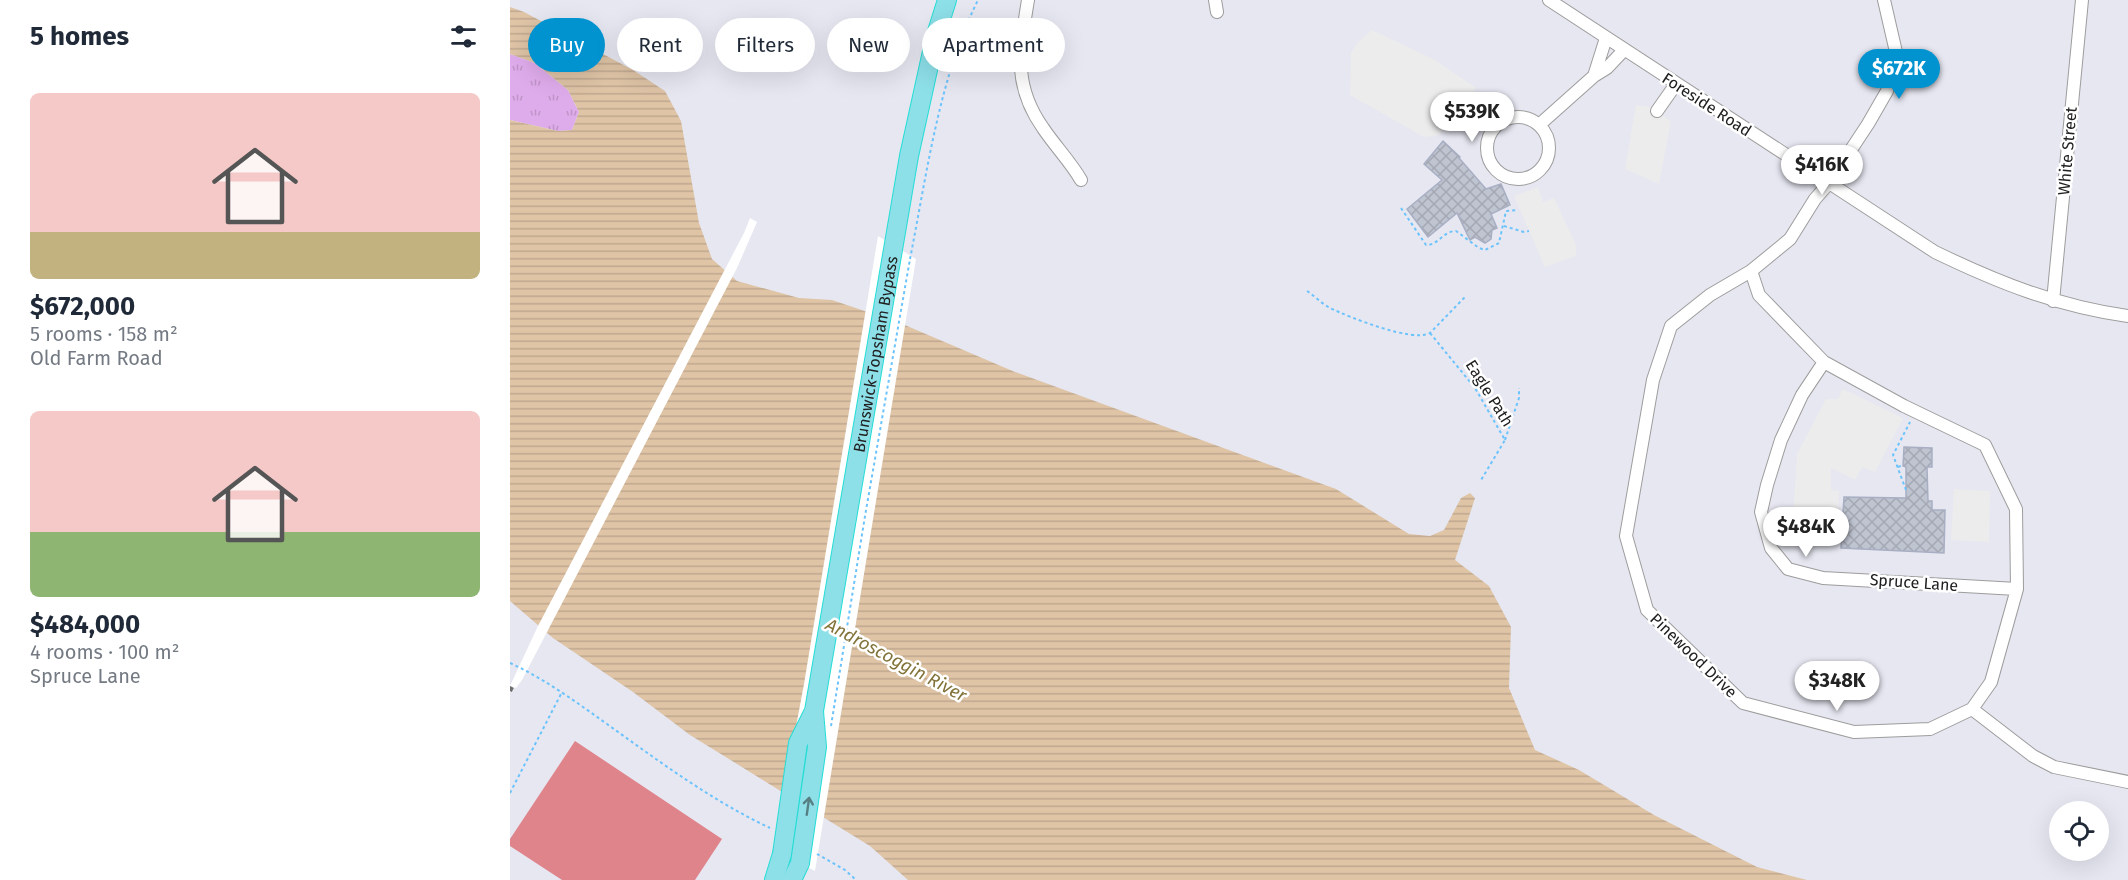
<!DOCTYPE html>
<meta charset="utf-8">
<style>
:root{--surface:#fff;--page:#f6f6f7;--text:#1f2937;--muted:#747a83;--accent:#0093d0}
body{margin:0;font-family:"Fira Sans",sans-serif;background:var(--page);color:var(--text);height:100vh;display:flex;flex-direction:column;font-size:22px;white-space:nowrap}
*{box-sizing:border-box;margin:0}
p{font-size:20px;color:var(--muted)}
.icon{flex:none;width:33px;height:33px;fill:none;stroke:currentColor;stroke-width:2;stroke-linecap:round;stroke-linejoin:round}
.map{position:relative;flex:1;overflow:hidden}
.details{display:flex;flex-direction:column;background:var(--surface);width:510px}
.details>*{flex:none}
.top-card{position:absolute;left:18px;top:18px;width:570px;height:54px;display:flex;gap:12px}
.buttons{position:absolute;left:1539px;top:801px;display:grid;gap:12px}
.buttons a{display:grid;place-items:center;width:60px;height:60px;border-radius:50%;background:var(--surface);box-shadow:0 6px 24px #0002;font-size:30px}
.price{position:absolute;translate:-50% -51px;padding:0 14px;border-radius:21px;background:#fff;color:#222;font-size:20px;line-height:39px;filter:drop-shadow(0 2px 3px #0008)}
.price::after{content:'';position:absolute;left:50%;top:36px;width:18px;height:14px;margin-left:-9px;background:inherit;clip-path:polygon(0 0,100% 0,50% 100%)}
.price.current{background:var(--accent);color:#fff}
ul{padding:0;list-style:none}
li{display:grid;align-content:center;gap:12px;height:318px;padding:0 30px}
li span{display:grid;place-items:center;height:186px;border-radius:9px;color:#555}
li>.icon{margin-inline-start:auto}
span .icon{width:108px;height:108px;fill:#fffc;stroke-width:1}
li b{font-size:26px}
h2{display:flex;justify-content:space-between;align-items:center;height:72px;padding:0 30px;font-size:26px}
.tag{padding:0 21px;border-radius:27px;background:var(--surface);box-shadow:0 6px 24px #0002;font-size:21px;line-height:54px}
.tag.current{background:var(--accent);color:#fff}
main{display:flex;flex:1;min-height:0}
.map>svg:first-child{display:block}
.grass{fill:url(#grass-tufts)}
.pitch{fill:#e0848c}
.parking{fill:#ececec}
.water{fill:url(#water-rules)}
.pier{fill:#fff}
.building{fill:url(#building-cross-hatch);stroke:#a8afc3;stroke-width:1.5}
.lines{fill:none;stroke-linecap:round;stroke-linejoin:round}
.minor-casing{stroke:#9d9d9d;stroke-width:14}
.highway-casing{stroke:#24ded5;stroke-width:20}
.path{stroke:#6cc3fc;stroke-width:2;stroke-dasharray:3 3;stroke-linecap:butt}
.minor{stroke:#fff;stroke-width:12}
.highway{stroke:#8ddfe8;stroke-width:18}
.rail{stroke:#6e6e6e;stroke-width:4;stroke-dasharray:12 12;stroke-linecap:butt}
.highway-bridge-casing{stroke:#24ded5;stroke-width:20;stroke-linecap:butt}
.path-bridge{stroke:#6cc3fc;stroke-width:2;stroke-dasharray:3 3;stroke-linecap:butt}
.highway-bridge{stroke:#8ddfe8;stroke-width:18}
.oneway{stroke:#568084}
.labels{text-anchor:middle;stroke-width:5;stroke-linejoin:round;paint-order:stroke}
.street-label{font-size:16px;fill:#202020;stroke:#fff}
.water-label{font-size:18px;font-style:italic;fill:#827339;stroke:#fff}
</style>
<main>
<section class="details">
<h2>5 homes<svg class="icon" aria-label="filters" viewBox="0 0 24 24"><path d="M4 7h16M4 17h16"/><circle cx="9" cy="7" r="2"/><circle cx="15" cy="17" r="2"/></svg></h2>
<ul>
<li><span style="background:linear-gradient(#f6c9c9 75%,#c2b280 0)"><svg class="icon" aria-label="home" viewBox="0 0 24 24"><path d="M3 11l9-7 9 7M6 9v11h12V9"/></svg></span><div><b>$672,000</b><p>5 rooms · 158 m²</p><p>Old Farm Road</p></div></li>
<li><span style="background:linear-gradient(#f6c9c9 65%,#8fb573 0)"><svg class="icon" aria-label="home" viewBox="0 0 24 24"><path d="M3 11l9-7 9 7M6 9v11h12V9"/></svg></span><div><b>$484,000</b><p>4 rooms · 100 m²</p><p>Spruce Lane</p></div></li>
</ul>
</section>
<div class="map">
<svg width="1618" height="880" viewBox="0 0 1618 880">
<defs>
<pattern id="grass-tufts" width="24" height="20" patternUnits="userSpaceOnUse" patternTransform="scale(1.5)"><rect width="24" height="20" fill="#dfaceb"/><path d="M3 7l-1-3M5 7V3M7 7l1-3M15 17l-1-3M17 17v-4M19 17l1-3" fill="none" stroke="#bf94c9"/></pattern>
<pattern id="water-rules" width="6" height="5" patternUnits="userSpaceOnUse" patternTransform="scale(1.5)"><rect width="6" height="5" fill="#dfc4a6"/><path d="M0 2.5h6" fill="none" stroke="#bfa88f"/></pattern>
<pattern id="building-cross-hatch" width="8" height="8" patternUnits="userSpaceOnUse" patternTransform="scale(1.5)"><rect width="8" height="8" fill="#bfc4d1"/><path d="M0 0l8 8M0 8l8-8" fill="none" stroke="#a4a8b3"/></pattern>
</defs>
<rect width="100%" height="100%" fill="#e6e7f1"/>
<!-- grass -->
<path class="grass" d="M0,54L25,63L58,90L69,112L62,130L48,131L0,120Z"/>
<!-- pitch -->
<path class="pitch" d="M65,741L212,839L185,880H52L0,846V839Z"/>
<!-- parking -->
<path class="parking" d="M862,30L925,60L966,88L929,135L914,137L840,95L841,53L847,43Z
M1126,105L1140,107L1161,121L1149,184L1115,169Z
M1028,187L1033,202L1044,198L1066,245V256L1035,267L1004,196Z
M1333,389L1393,418L1365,472L1352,467L1345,480L1321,468V490L1329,491L1328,534L1282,533L1287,454L1316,399H1328Z
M1444,489L1480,491L1479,542L1441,540Z"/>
<!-- water -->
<path class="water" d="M0,7L14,12L123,70L155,91L171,121L189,223L202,259L227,281L289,298L322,300L390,323L505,372L826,489L899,534L920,536L934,530L951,498L960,493L965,498L945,560L979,586L1001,627L999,688L1025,750L1069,770L1144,815L1247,867L1297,880H398L360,846L180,735L123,692L43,638L0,601V120L48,131L62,130L69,112L58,90L25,63L0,54Z"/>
<!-- pier -->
<path class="pier" d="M240,218L247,222L227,268L12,680L6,688L0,686L28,626L234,233Z
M368,236L406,259L305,871L263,849L294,684Z"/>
<!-- building -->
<path class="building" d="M933,141L950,157L949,158L976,189L991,184L1000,205L981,214L987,228L982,230L981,239L975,243L965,237L960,240L947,213L918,237L897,209L932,180L914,164Z
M1394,447L1422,448V467H1417L1418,501H1422V510H1435L1434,553L1331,548L1334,497L1396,498V467L1393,466Z"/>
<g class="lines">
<defs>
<path id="minor" d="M518,0C510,50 502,84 533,128C545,146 560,161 571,180
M705,0L707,12
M1039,0L1425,252C1487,282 1549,307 1618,316
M1084,76L1096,38
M954,103L986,126
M1147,111L1166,84
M977 148a31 31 0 1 1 62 0a31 31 0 1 1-62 0Z
M1029,125L1084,76L1097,68L1114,50
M1241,271L1249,295L1314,362L1394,406L1475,445L1506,509L1507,589L1481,682L1462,709L1420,729L1344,732L1233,703L1137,610L1116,536L1143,380L1161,326L1200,295L1241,271L1280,239L1305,199L1319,183L1358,124L1377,91L1386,52L1374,0
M1543,301L1572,0
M1314,362L1292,395L1271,440L1257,485L1251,512L1261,548L1278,569L1313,578L1507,589
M1462,709L1523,756L1544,767L1618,782"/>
<g id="highway">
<path id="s1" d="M304,711L399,156L425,38L437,0"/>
<path d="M264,880L272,854"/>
<path d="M282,880L290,863"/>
</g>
</defs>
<!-- minor casing -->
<use href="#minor" class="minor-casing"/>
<!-- highway casing -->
<use href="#highway" class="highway-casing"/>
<!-- path -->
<path class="path" d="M891,208L916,245C929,245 933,231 946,231L969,248L975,250L989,243L996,211L1007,210
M994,226L1014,232L1019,231
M400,259C417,173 429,78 468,0
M797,291C805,296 812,304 820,308C839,317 903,343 920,333L955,297
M920,333L965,388L995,440L971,480
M995,440L1009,398V388
M1388,467L1393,465
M1396,490L1383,455L1400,422
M0,663C35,679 66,702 97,724C150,762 201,800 260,828
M0,793L52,692
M307,854L335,870L346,880"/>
<!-- minor -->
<use href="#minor" class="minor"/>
<!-- highway -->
<use href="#highway" class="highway"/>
<!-- rail -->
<path class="rail" d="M0,691L2,687"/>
<defs>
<path id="highway-bridge" d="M272,854L288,743L303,713
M290,863L307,747L304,711"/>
</defs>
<!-- highway-bridge casing -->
<use href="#highway-bridge" class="highway-bridge-casing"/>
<!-- path-bridge -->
<path class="path-bridge" d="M321,726L355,516L400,259"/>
<!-- highway-bridge -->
<use href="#highway-bridge" class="highway-bridge"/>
</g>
<!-- one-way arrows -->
<defs><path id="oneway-shaft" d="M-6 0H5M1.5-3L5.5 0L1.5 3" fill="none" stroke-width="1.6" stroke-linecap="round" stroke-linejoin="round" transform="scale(1.5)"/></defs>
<use class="oneway" href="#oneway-shaft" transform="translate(298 806) rotate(-82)"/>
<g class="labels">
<!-- street labels -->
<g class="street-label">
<text transform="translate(1197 104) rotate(33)" y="6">Foreside Road</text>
<text transform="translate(1557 151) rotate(-85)" y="6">White Street</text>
<text dy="6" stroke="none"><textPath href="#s1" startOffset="362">Brunswick-Topsham Bypass</textPath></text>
<text transform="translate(980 393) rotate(58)" y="6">Eagle Path</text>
<text transform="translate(1404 582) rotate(4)" y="6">Spruce Lane</text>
<text transform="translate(1184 655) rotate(44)" y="6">Pinewood Drive</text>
</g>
<!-- water labels -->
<g class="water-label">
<text transform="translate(386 660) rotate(28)" y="6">Androscoggin River</text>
</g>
</g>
</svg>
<div class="buttons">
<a><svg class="icon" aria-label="locate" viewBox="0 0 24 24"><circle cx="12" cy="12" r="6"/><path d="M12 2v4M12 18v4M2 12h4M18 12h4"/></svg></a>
</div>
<b class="price current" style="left:1389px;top:100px">$672K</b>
<b class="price" style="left:962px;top:143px">$539K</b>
<b class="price" style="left:1312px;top:196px">$416K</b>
<b class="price" style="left:1296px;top:558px">$484K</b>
<b class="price" style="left:1327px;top:712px">$348K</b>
<div class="top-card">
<a class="tag current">Buy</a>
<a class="tag">Rent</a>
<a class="tag">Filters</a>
<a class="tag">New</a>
<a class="tag">Apartment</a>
</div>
</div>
</main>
